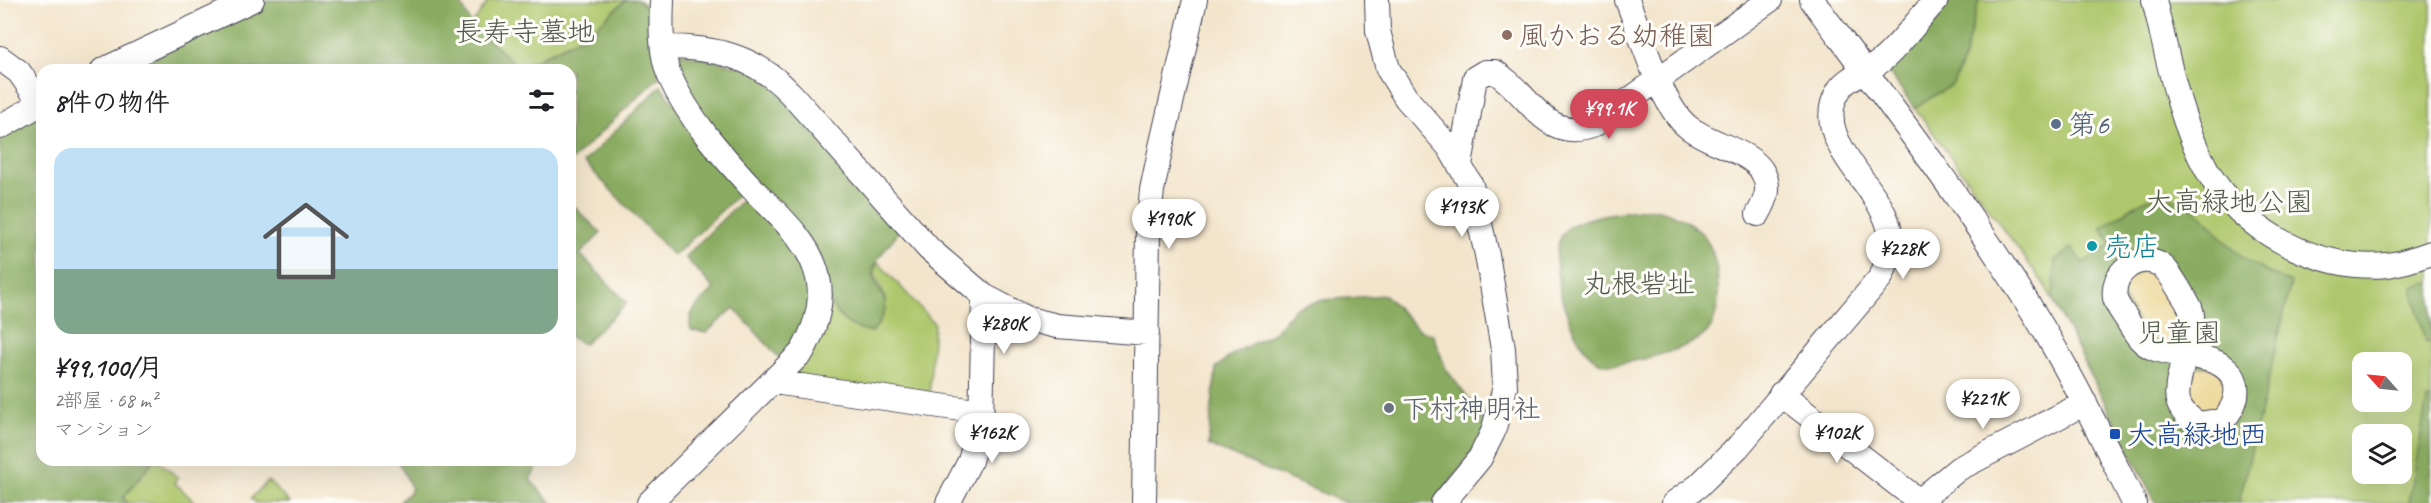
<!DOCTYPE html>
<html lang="ja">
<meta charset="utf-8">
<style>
:root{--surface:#fff;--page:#f6f6f6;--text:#202124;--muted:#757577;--line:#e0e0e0;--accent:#d1495b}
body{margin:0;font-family:Caveat,"Klee One",sans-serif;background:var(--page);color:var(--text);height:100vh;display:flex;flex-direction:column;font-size:22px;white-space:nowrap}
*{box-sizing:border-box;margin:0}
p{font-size:20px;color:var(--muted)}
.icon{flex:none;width:33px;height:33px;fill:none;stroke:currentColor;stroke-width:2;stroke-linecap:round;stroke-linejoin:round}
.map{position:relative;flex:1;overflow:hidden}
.details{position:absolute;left:36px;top:64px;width:540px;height:402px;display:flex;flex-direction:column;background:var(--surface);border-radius:18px;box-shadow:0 6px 24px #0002}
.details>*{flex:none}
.needle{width:39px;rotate:297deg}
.controls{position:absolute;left:2352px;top:352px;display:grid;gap:12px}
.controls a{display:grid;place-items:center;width:60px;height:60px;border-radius:12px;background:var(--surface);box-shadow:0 6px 24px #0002;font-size:30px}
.price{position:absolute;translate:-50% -51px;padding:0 14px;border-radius:21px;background:#fff;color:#222;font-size:20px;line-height:39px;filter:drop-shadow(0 2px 3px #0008)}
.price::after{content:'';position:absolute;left:50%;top:36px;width:18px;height:14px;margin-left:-9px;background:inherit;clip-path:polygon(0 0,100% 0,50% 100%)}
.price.active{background:var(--accent);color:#fff}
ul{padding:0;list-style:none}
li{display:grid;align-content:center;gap:12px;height:318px;padding:0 18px}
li+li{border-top:2px solid var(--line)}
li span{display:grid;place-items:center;height:186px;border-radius:18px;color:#555}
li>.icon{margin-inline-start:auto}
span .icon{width:108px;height:108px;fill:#fffc;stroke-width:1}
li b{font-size:26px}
h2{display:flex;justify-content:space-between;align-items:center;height:72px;padding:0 18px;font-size:26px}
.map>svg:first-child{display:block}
.green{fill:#aec76c;stroke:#687454;stroke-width:1.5;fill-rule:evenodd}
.forest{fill:#8aac60;stroke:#56674e;stroke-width:1.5}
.sand{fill:#eeda9e;stroke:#887e6c;stroke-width:1.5}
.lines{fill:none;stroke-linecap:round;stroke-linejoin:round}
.minor-casing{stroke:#413f51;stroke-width:26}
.minor{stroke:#fff;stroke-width:24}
.education-dot{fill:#8d6e63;stroke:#fdfcf7;stroke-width:2}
.service-dot{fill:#5c6f8a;stroke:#fdfcf7;stroke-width:2}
.culture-dot{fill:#0f9aa8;stroke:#fdfcf7;stroke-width:2}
.worship-dot{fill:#6b7280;stroke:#fdfcf7;stroke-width:2}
.transit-dot{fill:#1a4fb4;stroke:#fdfcf7;stroke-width:2}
.labels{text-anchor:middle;stroke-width:6;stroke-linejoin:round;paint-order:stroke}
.park-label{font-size:28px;fill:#535c4c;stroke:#fdfcf7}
.education-label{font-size:28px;fill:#785e54;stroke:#fdfcf7;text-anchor:start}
.service-label{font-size:28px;fill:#4e5e75;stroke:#fdfcf7;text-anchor:start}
.culture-label{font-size:28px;fill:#0d838f;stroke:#fdfcf7;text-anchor:start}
.worship-label{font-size:28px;fill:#5b616d;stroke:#fdfcf7;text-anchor:start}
.transit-label{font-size:28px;fill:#164399;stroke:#fdfcf7;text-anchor:start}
</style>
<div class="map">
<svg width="2431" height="503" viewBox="0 0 2431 503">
<rect width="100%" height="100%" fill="#fdfcf7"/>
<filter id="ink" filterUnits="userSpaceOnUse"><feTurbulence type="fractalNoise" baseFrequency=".0167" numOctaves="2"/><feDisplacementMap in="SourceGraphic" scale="12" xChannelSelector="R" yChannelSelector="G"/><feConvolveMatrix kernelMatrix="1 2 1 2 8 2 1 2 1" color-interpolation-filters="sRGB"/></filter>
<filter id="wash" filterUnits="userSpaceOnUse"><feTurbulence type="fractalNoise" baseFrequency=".008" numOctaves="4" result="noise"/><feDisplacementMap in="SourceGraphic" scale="24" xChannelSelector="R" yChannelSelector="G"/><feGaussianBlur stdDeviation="1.35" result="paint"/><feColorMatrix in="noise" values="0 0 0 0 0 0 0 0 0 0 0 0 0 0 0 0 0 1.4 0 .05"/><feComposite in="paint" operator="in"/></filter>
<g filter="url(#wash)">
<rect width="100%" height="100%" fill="#f3e5cc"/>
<!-- green -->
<path class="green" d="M489,0H626V1L589,33L519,68L472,25Z
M1945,0H2431V503H2156L2046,287L1885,67ZM2362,363H2402V402H2362ZM2362,435H2402V474H2362Z
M878,262L934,323L929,399L797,380L794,372L828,296L872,332C906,292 863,285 878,262Z
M153,461H159L178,478L174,482L196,503H127L123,498Z
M268,481L290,503H256L251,498Z"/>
<!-- forest -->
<path class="forest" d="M269,0H459L472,25L519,68L589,33L626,0H639L654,15L663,73L570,162V70H118Z
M1945,0H1979L1963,61L1953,84L1915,108L1885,67Z
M677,52L759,71L901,228C895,238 877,257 874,267C867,292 904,293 872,332C850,329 835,317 828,296L721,143L675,73Z
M661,86L742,191L674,256L584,162Z
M42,111V460L153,461L123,498L127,503H0V134Z
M748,194L796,245L813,289L807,326L783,362L734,308L706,333L691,330C685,312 702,301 714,289L685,257Z
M2160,196C2203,202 2207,227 2238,253C2252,265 2274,276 2291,283L2239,503H2156L2053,299L2055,260L2072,248L2083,263L2111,244L2101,228L2142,201Z
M570,203L601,233L580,254L627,303L584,344L570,337Z
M1653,209C1673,212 1690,221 1704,236C1720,256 1724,311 1708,331C1694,349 1628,365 1606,364C1575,362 1539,257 1566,230C1581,215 1632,210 1653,209Z
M2431,283V343L2426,342L2412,287Z
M1385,295L1418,329L1433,335L1446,369L1488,425L1475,449L1434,503H1346L1208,445L1216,368L1236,352L1274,333L1295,308L1323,300Z
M2427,399H2431V503H2409Z
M398,461H540L530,480L552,503H399L412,489Z"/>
<!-- sand -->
<path class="sand" d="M2151,265L2187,309L2184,344L2149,343L2119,289L2121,282Z
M2186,367H2217L2233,399L2204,419L2182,393Z"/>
</g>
<g filter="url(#ink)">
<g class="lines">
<defs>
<path id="minor" d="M1377,0L1378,31L1388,69L1406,98L1449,147L1471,185L1487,255L1503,349L1505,387L1493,432L1480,458L1443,503
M1627,0C1641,34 1661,106 1688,127C1708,143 1750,151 1762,171C1771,186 1767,199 1758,214
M1812,0C1885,98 1960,196 2025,299C2067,364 2100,434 2134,503
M2154,0C2168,57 2178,118 2207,170C2240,230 2319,272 2387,265C2403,263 2417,258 2431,253
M663,47C715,47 756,56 792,95L929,249L984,296L1028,319L1057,326L1147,333
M0,58L19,72L41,104
M103,70L252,0
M0,127L42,103
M1460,165L1475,78L1485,72H1495C1531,94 1545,144 1594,125L1770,0
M2184,357C2178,387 2167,406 2199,424L2223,420C2243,398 2242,370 2210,360C2192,355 2174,355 2156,349C2140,344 2134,331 2126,318C2122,312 2116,304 2115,298C2111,273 2136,253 2159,264C2168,269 2173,280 2179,289C2184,298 2192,306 2192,317C2193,330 2187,344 2184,357
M774,382L982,412
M1781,394L1919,501
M649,503L802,352C815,329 824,304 818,278C810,240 776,214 751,187C720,153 689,119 670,77C660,55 661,23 662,0
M948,503L970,461L981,422L984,296
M1144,503L1148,231L1152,190L1161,147L1195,0
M1674,503L1698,486L1738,447L1881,277C1887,263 1892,249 1890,233C1884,186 1807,140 1839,90C1848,76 1865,73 1877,64C1896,51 1919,18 1936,0
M1917,503L1958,469L2085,403"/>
</defs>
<!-- minor casing -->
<use href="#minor" class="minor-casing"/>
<!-- minor -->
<use href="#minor" class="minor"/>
</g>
</g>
<!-- markers -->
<circle class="education-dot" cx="1507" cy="35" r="6"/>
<circle class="service-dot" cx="2056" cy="124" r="6"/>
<circle class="culture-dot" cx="2092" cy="246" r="6"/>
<circle class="worship-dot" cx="1389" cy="408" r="6"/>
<rect class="transit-dot" x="2109" y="428" width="12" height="12" rx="3"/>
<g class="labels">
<!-- park labels -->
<g class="park-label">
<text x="525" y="41">長寿寺墓地</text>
<text x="2229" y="211">大高緑地公園</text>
<text x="1639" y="293">丸根砦址</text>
<text x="2179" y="342">児童園</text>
</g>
<!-- education labels -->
<g class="education-label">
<text x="1519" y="45">風かおる幼稚園</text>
</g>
<!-- service labels -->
<g class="service-label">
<text x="2068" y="134">第6</text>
</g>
<!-- culture labels -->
<g class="culture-label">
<text x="2104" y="256">売店</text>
</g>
<!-- worship labels -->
<g class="worship-label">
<text x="1401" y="418">下村神明社</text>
</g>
<!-- transit labels -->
<g class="transit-label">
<text x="2127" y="444">大高緑地西</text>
</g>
</g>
</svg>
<div class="controls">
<a><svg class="needle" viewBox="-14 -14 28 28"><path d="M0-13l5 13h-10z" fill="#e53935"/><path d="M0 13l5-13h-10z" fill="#757577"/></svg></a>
<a><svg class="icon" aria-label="layers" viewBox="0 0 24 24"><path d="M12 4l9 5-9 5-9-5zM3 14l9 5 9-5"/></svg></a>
</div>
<b class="price active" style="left:1609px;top:140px">¥99.1K</b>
<b class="price" style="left:1462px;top:238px">¥193K</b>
<b class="price" style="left:1169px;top:250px">¥190K</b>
<b class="price" style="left:1903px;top:280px">¥228K</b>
<b class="price" style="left:1004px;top:355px">¥280K</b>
<b class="price" style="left:1983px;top:430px">¥221K</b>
<b class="price" style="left:992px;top:464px">¥162K</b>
<b class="price" style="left:1837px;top:464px">¥102K</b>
<section class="details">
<h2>8件の物件<svg class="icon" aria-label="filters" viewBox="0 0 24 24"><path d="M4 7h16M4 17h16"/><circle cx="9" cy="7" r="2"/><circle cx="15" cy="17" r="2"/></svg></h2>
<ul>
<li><span style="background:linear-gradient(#bfe0f5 65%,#7fa58c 0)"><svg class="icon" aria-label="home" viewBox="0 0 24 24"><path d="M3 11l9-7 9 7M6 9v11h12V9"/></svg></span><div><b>¥99,100/月</b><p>2部屋 · 68 m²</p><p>マンション</p></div></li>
</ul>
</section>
</div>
